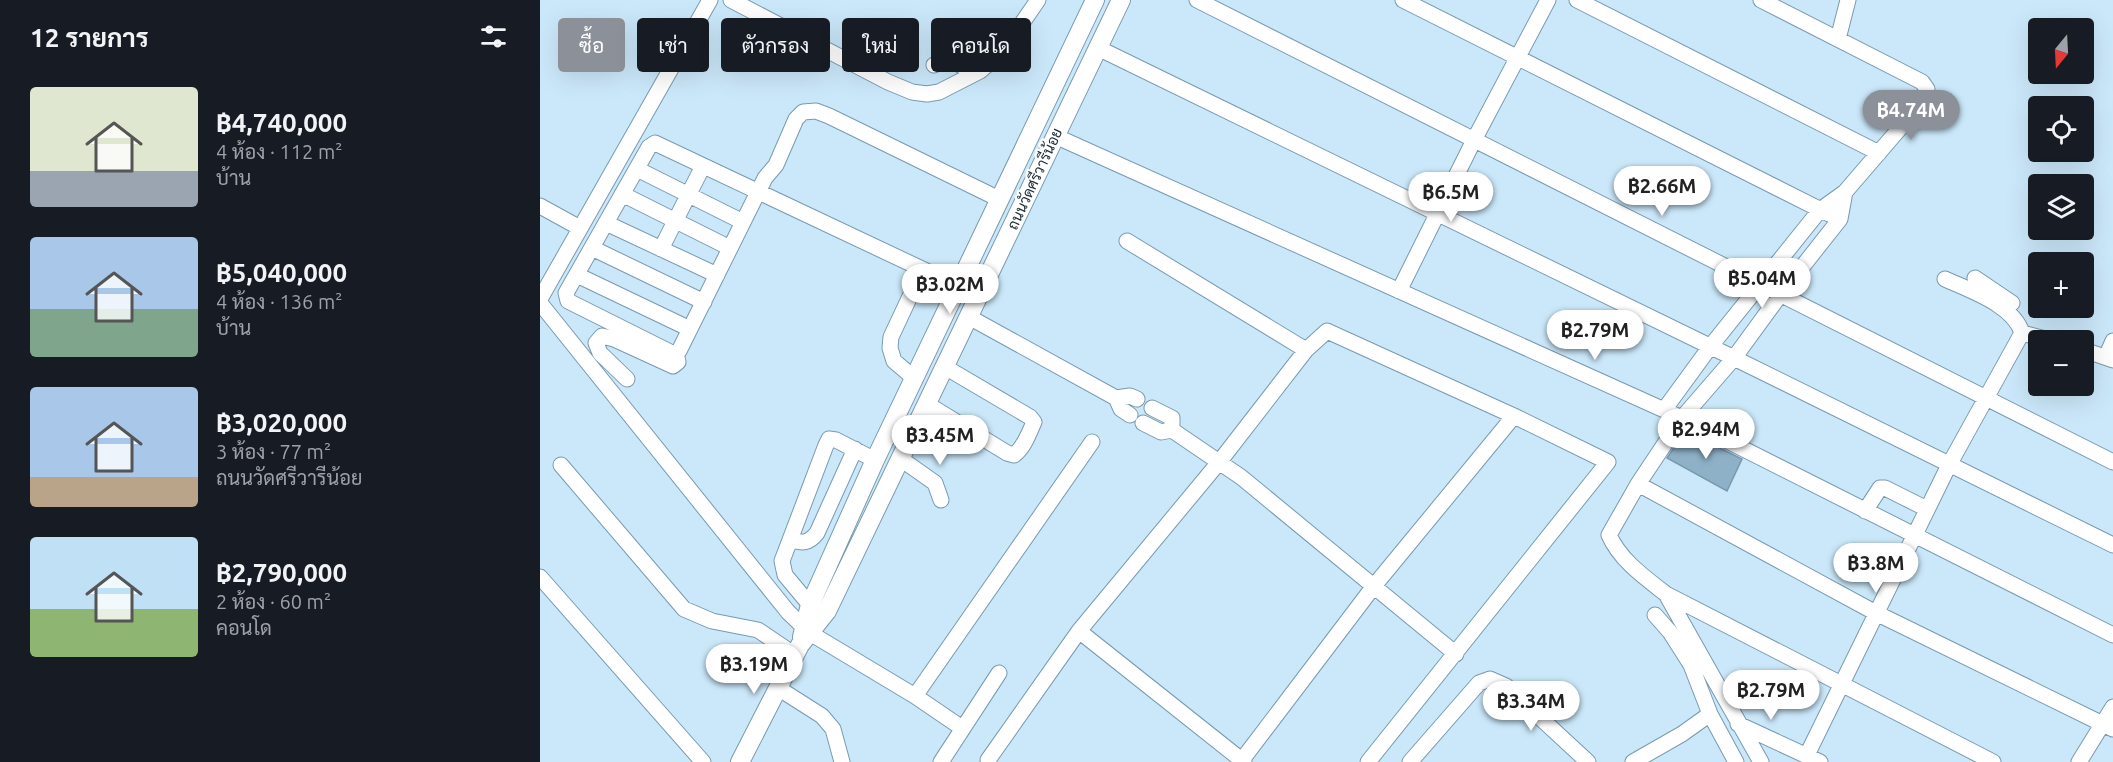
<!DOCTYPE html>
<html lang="th">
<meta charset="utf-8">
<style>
:root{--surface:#171b24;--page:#242831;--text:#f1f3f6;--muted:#9ea1a6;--accent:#8c9099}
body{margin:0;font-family:Ubuntu,Sarabun,sans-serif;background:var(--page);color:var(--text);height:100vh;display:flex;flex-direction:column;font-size:22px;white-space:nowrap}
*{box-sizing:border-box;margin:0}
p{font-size:20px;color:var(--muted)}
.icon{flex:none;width:33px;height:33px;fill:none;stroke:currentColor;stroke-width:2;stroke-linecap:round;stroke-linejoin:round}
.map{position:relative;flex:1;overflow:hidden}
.sheet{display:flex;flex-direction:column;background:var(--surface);width:540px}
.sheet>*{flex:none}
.top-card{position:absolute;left:18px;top:18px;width:570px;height:54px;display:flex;gap:12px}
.needle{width:39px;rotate:198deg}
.controls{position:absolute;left:1488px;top:18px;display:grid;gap:12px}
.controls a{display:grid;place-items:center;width:66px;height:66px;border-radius:6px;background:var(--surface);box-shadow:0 6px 24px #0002;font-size:30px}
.price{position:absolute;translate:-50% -51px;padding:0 14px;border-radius:21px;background:#fff;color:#222;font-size:20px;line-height:39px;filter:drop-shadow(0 2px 3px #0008)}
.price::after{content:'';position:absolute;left:50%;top:36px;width:18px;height:14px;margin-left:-9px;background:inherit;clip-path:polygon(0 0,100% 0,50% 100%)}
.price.current{background:var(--accent);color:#fff}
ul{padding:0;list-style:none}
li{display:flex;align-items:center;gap:18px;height:150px;padding:0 30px}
li span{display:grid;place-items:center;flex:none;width:168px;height:120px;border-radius:6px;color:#555}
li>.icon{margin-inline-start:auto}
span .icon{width:72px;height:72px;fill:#fffc;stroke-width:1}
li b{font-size:26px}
h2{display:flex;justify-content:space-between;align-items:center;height:72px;padding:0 30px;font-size:26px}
.chip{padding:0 21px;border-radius:6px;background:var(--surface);box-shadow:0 6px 24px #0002;font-size:21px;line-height:54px}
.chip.current{background:var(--accent);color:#fff}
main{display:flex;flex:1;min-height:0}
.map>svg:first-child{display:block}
.building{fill:#8eb1c7;stroke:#789aaf;stroke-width:1.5}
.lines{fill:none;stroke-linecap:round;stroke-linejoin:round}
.minor-casing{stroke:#789aaf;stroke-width:17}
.major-casing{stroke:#789aaf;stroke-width:20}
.minor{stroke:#fff;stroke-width:15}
.major{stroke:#fff;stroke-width:18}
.labels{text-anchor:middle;stroke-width:4.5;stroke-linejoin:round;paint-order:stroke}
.street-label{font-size:15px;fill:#202e36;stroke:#fff}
</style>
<main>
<section class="sheet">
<h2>12 รายการ<svg class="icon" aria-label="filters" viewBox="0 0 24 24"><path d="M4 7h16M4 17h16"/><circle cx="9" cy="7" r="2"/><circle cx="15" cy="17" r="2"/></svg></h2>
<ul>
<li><span style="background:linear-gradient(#dfe7d0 70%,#9aa5b1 0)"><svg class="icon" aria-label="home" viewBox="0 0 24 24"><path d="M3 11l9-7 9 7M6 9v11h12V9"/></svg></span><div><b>฿4,740,000</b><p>4 ห้อง · 112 m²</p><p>บ้าน</p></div></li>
<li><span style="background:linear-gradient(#a9c7e8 60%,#7fa58c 0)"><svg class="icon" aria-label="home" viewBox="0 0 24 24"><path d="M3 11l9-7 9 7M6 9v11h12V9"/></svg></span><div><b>฿5,040,000</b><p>4 ห้อง · 136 m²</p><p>บ้าน</p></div></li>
<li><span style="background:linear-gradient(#a9c7e8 75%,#b9a48a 0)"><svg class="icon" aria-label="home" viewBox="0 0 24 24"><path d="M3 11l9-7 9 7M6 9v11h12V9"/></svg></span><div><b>฿3,020,000</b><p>3 ห้อง · 77 m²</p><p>ถนนวัดศรีวารีน้อย</p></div></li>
<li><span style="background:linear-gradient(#bfe0f5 60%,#8fb573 0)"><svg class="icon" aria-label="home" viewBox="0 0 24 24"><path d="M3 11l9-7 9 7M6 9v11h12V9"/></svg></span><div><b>฿2,790,000</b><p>2 ห้อง · 60 m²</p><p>คอนโด</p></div></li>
</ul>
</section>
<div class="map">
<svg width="1573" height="762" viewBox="0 0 1573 762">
<rect width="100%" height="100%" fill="#cbe8fa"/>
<!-- building -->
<path class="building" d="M1145,431L1202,459L1187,491L1127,458Z"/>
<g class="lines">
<defs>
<path id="minor" d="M191,0L348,82L372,92L387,94L399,92L440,71L463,51L498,0
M657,0L1573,462
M863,0L1289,214
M1037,0L1339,153
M328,33C343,47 337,53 329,70
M1298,39L1308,0
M558,48L1194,358L1573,545
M394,65L407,58L435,73
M515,136L1142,418L1573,635
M97,169L203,222
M1305,192L1300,219L1240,295L1194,358L1142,418L1098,484L1069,535C1080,560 1104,577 1126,594L1453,762
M82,194L190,248
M0,206L40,228
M66,223L177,275
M587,241L766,350
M52,248L164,302
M121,249L163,166
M37,275L150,329
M1435,278L1472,303
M859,291L934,140L1008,0
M0,299L170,0
M0,303L248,612L270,633L375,696L422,728
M429,317L576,398
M1482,333L1509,340
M1544,350L1573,360
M136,353H132L28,301L26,293L109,147L115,143L418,286
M136,353L139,351L225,178L236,165L256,119L263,112L276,111L289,116L459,199
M1566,357L1573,341
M374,378L354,361L350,348L351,337L373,290L392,274
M87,379L60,353L56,343L62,336L74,339L133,366L138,362L136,353
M387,404L467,453L474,455C484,448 489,433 494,422L490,417L405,367
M1124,410L1170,347L1280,210L1305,192L1385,99L1387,89L1382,82L1221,0
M590,415L581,409L576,398L590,396L597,399
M603,423L621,432L632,430V418L612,408
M632,430L701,477L916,654
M361,459L395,483L401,500
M21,465L144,609L172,621L218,630L255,655
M1098,484L1336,613L1573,729
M1325,511L1340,488H1345L1387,509
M250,540C263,543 268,544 277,533L315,449
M0,577L163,762
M1126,594L1221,762
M270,605L245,575L242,561L286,445L289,439L296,440L335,460
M1115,615L1130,632L1151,665L1170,714L1196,762
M238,688L282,716L293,729L302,762
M375,696L552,442
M1198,724L1280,762
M1267,755L1409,465L1482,333C1474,305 1429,290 1405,279
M448,760L539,631
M702,760L834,586L974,416
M401,762L459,673
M704,762L539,631L680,461L766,350L787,331L974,416L1068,462L828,762
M870,762L939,683L950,679L966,686L1048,762
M1093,762L1142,734L1170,714
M1539,762L1573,707"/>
<path id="major" d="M262,637L270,605L335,460L555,0
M200,762L260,645L287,611L581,0"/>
</defs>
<!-- minor casing -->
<use href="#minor" class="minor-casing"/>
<!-- major casing -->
<use href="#major" class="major-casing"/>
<!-- minor -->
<use href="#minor" class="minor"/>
<!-- major -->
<use href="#major" class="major"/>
</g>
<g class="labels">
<!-- street labels -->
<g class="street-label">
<text transform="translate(495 179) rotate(-65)" y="5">ถนนวัดศรีวารีน้อย</text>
</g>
</g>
</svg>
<div class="controls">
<a><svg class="needle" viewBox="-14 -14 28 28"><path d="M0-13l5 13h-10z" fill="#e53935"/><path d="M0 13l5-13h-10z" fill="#9ea1a6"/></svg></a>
<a><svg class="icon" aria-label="locate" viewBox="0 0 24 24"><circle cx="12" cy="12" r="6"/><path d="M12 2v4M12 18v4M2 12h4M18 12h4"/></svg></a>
<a><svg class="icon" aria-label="layers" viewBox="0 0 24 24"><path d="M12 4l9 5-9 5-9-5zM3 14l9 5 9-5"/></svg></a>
<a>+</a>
<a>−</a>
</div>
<b class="price current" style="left:1371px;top:141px">฿4.74M</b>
<b class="price" style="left:1122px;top:217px">฿2.66M</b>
<b class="price" style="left:911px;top:223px">฿6.5M</b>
<b class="price" style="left:1222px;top:309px">฿5.04M</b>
<b class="price" style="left:410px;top:315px">฿3.02M</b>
<b class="price" style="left:1055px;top:361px">฿2.79M</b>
<b class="price" style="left:1166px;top:460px">฿2.94M</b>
<b class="price" style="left:400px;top:466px">฿3.45M</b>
<b class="price" style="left:1336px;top:594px">฿3.8M</b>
<b class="price" style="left:214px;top:695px">฿3.19M</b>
<b class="price" style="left:1231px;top:721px">฿2.79M</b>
<b class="price" style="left:991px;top:732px">฿3.34M</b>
<div class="top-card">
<a class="chip current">ซื้อ</a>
<a class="chip">เช่า</a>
<a class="chip">ตัวกรอง</a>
<a class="chip">ใหม่</a>
<a class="chip">คอนโด</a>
</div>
</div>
</main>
